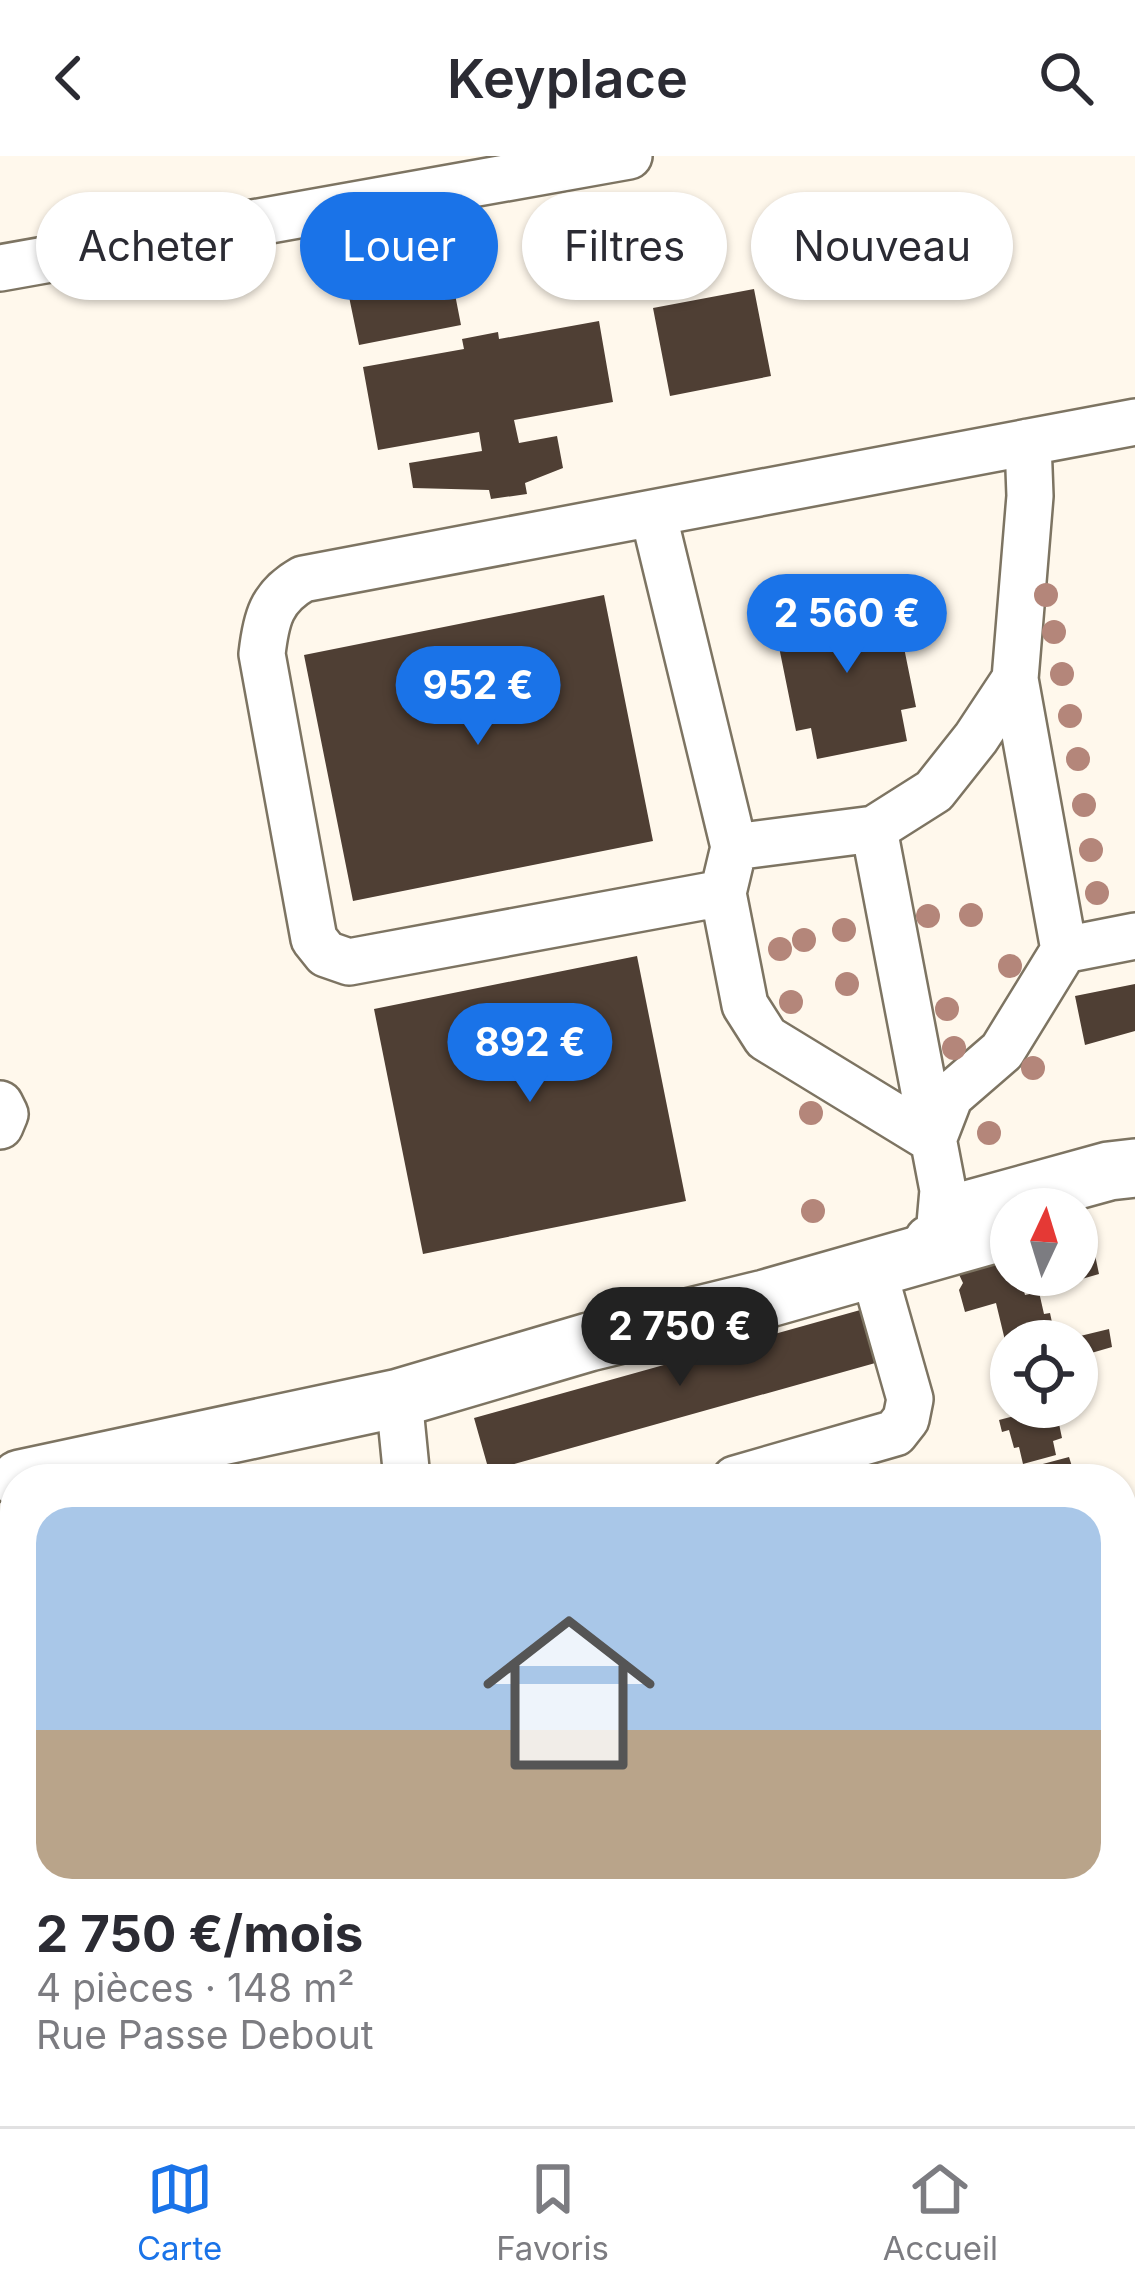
<!DOCTYPE html>
<html lang="fr">
<meta charset="utf-8">
<style>
:root{--surface:#fff;--page:#f7f7f7;--text:#2b2b33;--muted:#7c7c81;--line:#e1e1e2;--accent:#1a73e8}
body{margin:0;font-family:Inter,sans-serif;background:var(--page);color:var(--text);height:100vh;display:flex;flex-direction:column;font-size:45px;white-space:nowrap}
*{box-sizing:border-box;margin:0}
p{font-size:39px;color:var(--muted)}
.icon{flex:none;width:66px;height:66px;fill:none;stroke:currentColor;stroke-width:2;stroke-linecap:round;stroke-linejoin:round}
.map{position:relative;flex:1;overflow:hidden}
.sheet{position:absolute;left:0px;top:1308px;width:1137px;height:663px;display:flex;flex-direction:column;background:var(--surface);border-radius:48px 48px 0 0;box-shadow:0 3px 9px #0004}
.sheet>*{flex:none}
.banner{position:absolute;left:36px;top:36px;width:1065px;height:108px;display:flex;gap:24px}
.needle{width:78px;rotate:4deg}
.buttons{position:absolute;left:990px;top:1032px;display:grid;gap:24px}
.buttons a{display:grid;place-items:center;width:108px;height:108px;border-radius:50%;background:var(--surface);box-shadow:0 3px 9px #0004;font-size:60px}
.price{position:absolute;translate:-50% -102px;padding:0 27px;border-radius:42px;background:var(--accent);color:#fff;font-size:39px;line-height:78px;filter:drop-shadow(0 3px 6px #0008)}
.price::after{content:'';position:absolute;left:50%;top:72px;width:36px;height:27px;margin-left:-18px;background:inherit;clip-path:polygon(0 0,100% 0,50% 100%)}
.price.on{background:#222;color:#fff}
ul{padding:0;list-style:none}
li{display:grid;align-content:center;gap:24px;height:636px;padding:0 36px}
li+li{border-top:3px solid var(--line)}
li span{display:grid;place-items:center;height:372px;border-radius:36px;color:#555}
li>.icon{margin-inline-start:auto}
span .icon{width:216px;height:216px;fill:#fffc;stroke-width:1}
li b{font-size:51px}
.chip{padding:0 42px;border-radius:54px;background:var(--surface);box-shadow:0 3px 9px #0004;font-size:42px;line-height:108px}
.chip.on{background:var(--accent);color:#fff}
header{display:flex;justify-content:space-between;align-items:center;height:156px;padding:0 36px;background:var(--surface);font-size:54px;font-weight:600}
.dock{display:flex;justify-content:space-around;align-items:center;height:168px;border-top:3px solid var(--line);background:var(--surface);font-size:33px;color:var(--muted)}
.dock a{display:grid;justify-items:center;gap:6px}
.dock .on{color:var(--accent)}
.map>svg:first-child{display:block}
.building{fill:#4f3f34}
.lines{fill:none;stroke-linecap:round;stroke-linejoin:round}
.minor-casing{stroke:#7d7462;stroke-width:50}
.major-casing{stroke:#7d7462;stroke-width:62}
.minor{stroke:#fff;stroke-width:45}
.major{stroke:#fff;stroke-width:57}
.tree{fill:#b4867a}
</style>
<header><svg class="icon" aria-label="back" viewBox="0 0 24 24"><path d="M15 5l-7 7 7 7"/></svg>Keyplace<svg class="icon" aria-label="search" viewBox="0 0 24 24"><circle cx="10" cy="10" r="6"/><path d="M15 15l6 6"/></svg></header>
<div class="map">
<svg width="1135" height="1970" viewBox="0 0 1135 1970">
<rect width="100%" height="100%" fill="#fff8ec"/>
<!-- building -->
<path class="building" d="M445,87L461,169L359,189L342,107Z
M754,133L771,220L670,240L653,152Z
M599,165L613,246L514,264L519,287L557,280L563,312L525,327L527,338L491,343L489,334L413,332L409,307L482,295L479,276L378,294L363,211L464,193L462,183L498,176L499,183Z
M877,437L883,466L898,462L916,551L901,554L907,585L817,603L811,572L796,575L778,486L794,483L788,455Z
M604,439L653,685L353,745L304,499Z
M637,800L686,1045L423,1098L374,853Z
M1135,828V875L1085,889L1075,840Z
M1000,1095L1008,1125L1021,1123L1025,1139L1039,1136L1044,1158L1050,1157L1056,1185H1011L1009,1201L996,1147L965,1156L959,1134L963,1127L954,1108Z
M1095,1099L1099,1118L1061,1129L1059,1119H1077V1104Z
M871,1151L886,1204L489,1315L474,1262Z
M1109,1173L1112,1191L1081,1200L1076,1181Z
M1044,1252L1047,1265L1058,1263L1062,1282L1053,1285L1056,1299L1023,1308L1019,1291L1014,1292L1009,1274L1002,1276L999,1264Z
M1069,1301L1076,1323H1027L1024,1313Z
M1135,1499V1542L1122,1541V1501Z
M1133,1685L1135,1726L1122,1728V1687Z
M14,1821L15,1863L0,1865V1823Z
M1135,1910V1967L1122,1954V1923Z
M126,1956H242L243,1970H67L66,1962Z
M265,1956H411L412,1960L356,1967V1970H266Z
M878,1956H926L927,1961L919,1962L921,1970H880Z
M1088,1956L1094,1962L1106,1956L1120,1970H1075Z"/>
<g class="lines">
<defs>
<path id="minor" d="M0,112L629,0
M653,357L734,691L723,737L745,849L766,882L933,984
M874,673L943,1034L939,1079L928,1083
M734,691L874,673L934,635L976,582L1015,523
M723,737L349,806L326,798L314,783L262,498C266,463 271,441 303,423L1135,266
M1064,794L1135,780
M0,948L5,958L0,970
M933,984L950,940L1002,895L1064,794L1015,523L1030,340L1028,286
M399,1242L407,1323
M735,1323L895,1277L906,1263L910,1243L873,1113
M1122,1619L1135,1617
M475,1956L476,1970"/>
<path id="major" d="M953,1058L1109,1015L1135,1012
M20,1323L399,1242L589,1186L765,1143L1011,1073"/>
</defs>
<!-- minor casing -->
<use href="#minor" class="minor-casing"/>
<!-- major casing -->
<use href="#major" class="major-casing"/>
<!-- minor -->
<use href="#minor" class="minor"/>
<!-- major -->
<use href="#major" class="major"/>
</g>
<!-- trees -->
<g class="tree">
<circle cx="1046" cy="439" r="12"/>
<circle cx="1054" cy="476" r="12"/>
<circle cx="1062" cy="518" r="12"/>
<circle cx="1070" cy="560" r="12"/>
<circle cx="1078" cy="603" r="12"/>
<circle cx="1084" cy="649" r="12"/>
<circle cx="1091" cy="694" r="12"/>
<circle cx="1097" cy="737" r="12"/>
<circle cx="971" cy="759" r="12"/>
<circle cx="928" cy="760" r="12"/>
<circle cx="844" cy="774" r="12"/>
<circle cx="804" cy="784" r="12"/>
<circle cx="780" cy="793" r="12"/>
<circle cx="1010" cy="810" r="12"/>
<circle cx="847" cy="828" r="12"/>
<circle cx="791" cy="846" r="12"/>
<circle cx="947" cy="853" r="12"/>
<circle cx="954" cy="892" r="12"/>
<circle cx="1033" cy="912" r="12"/>
<circle cx="811" cy="957" r="12"/>
<circle cx="989" cy="977" r="12"/>
<circle cx="813" cy="1055" r="12"/>
</g>
</svg>
<div class="buttons">
<a><svg class="needle" viewBox="-14 -14 28 28"><path d="M0-13l5 13h-10z" fill="#e53935"/><path d="M0 13l5-13h-10z" fill="#7c7c81"/></svg></a>
<a><svg class="icon" aria-label="locate" viewBox="0 0 24 24"><circle cx="12" cy="12" r="6"/><path d="M12 2v4M12 18v4M2 12h4M18 12h4"/></svg></a>
</div>
<b class="price" style="left:847px;top:520px">2 560 €</b>
<b class="price" style="left:478px;top:592px">952 €</b>
<b class="price" style="left:530px;top:949px">892 €</b>
<b class="price on" style="left:680px;top:1233px">2 750 €</b>
<div class="banner">
<a class="chip">Acheter</a>
<a class="chip on">Louer</a>
<a class="chip">Filtres</a>
<a class="chip">Nouveau</a>
</div>
<section class="sheet">
<ul>
<li><span style="background:linear-gradient(#a9c7e8 60%,#b9a48a 0)"><svg class="icon" aria-label="home" viewBox="0 0 24 24"><path d="M3 11l9-7 9 7M6 9v11h12V9"/></svg></span><div><b>2 750 €/mois</b><p>4 pièces · 148 m²</p><p>Rue Passe Debout</p></div></li>
</ul>
</section>
</div>
<nav class="dock">
<a class="on"><svg class="icon" aria-label="map" viewBox="0 0 24 24"><path d="M3 6l6-2 6 2 6-2v14l-6 2-6-2-6 2zM9 4v14M15 6v14"/></svg>Carte</a>
<a><svg class="icon" aria-label="saved" viewBox="0 0 24 24"><path d="M7 4h10v16l-5-4-5 4z"/></svg>Favoris</a>
<a><svg class="icon" aria-label="home" viewBox="0 0 24 24"><path d="M3 11l9-7 9 7M6 9v11h12V9"/></svg>Accueil</a>
</nav>
